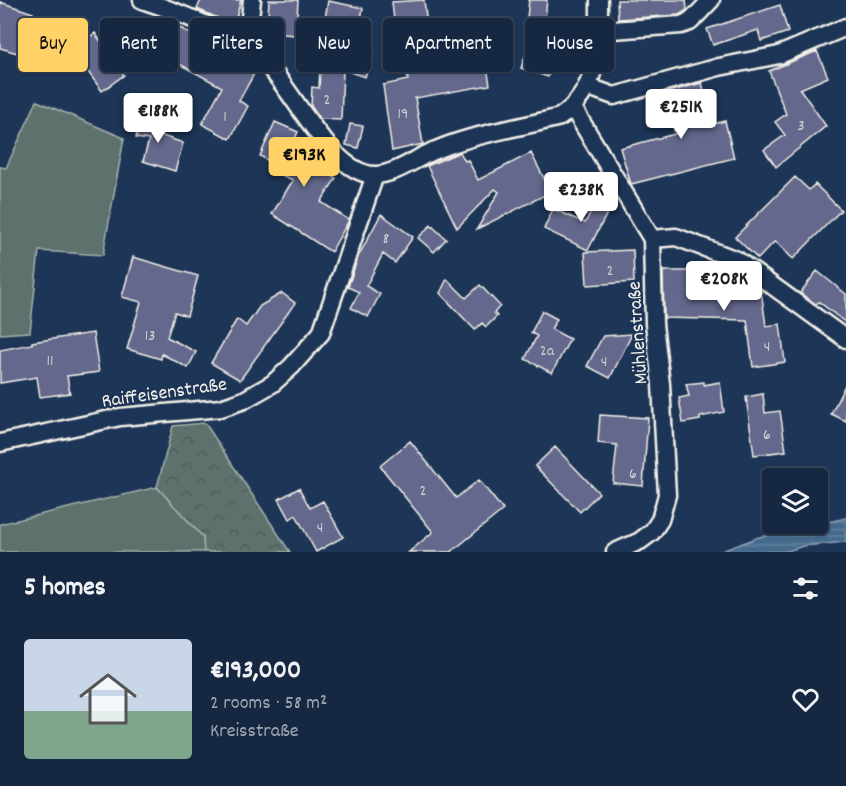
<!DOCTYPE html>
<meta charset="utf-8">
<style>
:root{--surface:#162841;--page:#1f3048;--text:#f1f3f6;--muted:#9ea6b1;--line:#35445a;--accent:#ffd166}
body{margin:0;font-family:Dekko,sans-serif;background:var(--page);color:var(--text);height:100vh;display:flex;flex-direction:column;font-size:22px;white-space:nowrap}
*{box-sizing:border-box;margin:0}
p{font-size:20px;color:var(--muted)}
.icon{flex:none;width:33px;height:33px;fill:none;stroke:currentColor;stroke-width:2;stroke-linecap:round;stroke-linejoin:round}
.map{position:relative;height:552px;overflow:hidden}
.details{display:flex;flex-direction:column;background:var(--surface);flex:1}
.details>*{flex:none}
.guide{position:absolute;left:18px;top:18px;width:810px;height:54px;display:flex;gap:12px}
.tools{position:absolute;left:762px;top:468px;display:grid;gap:12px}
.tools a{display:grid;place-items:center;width:66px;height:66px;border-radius:6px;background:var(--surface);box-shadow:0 2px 4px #0004,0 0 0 2px var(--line);font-size:30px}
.price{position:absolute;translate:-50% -51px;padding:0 14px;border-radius:6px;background:#fff;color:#222;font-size:20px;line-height:39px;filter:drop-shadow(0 2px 3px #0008)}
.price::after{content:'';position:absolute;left:50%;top:36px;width:18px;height:14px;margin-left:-9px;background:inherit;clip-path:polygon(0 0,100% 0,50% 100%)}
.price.selected{background:var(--accent);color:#111}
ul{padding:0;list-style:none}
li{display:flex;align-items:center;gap:18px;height:150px;padding:0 24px}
li span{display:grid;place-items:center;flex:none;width:168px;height:120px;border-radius:6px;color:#555}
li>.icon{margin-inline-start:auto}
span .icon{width:72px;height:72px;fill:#fffc;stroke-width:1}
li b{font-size:26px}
h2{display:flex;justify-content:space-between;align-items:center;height:72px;padding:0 24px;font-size:26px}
.tag{padding:0 21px;border-radius:6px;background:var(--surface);box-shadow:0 2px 4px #0004,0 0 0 2px var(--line);font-size:21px;line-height:54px}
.tag.selected{background:var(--accent);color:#111}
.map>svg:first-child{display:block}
.green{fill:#5d726d;stroke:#a8b2aa;stroke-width:1.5}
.forest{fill:url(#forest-crowns);stroke:#a8b2aa;stroke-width:1.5}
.water{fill:url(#water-rules);stroke:#8ba1b1;stroke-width:1.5}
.building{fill:#63678c;stroke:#f4f1e8;stroke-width:1.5}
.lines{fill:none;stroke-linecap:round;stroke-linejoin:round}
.minor-casing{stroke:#f4f1e8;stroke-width:21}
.minor{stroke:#1d3557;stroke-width:16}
.labels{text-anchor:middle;stroke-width:4.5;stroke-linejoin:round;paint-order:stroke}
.number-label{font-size:16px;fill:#d0ced1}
.street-label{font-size:20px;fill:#f4f1e8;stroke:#1d3557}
</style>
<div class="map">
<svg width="846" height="552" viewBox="0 0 846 552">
<defs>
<pattern id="forest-crowns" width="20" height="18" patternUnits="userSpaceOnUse" patternTransform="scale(1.5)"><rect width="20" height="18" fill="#5d726d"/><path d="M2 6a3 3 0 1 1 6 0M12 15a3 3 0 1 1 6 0" fill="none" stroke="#525b58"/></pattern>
<pattern id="water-rules" width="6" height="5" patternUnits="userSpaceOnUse" patternTransform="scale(1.5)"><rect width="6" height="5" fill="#456b8d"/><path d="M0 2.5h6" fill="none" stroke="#60819d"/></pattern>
</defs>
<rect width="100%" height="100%" fill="#1d3557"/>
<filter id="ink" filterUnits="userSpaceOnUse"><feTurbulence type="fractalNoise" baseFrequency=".0167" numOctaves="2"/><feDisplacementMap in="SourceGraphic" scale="12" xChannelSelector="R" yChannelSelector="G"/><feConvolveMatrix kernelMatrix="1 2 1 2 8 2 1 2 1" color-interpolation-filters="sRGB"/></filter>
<g filter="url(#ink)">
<!-- green -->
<path class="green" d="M37,101L124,138L103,255L39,251L30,332L0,334V167L6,168Z
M157,487L203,537L204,552H0V524Z"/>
<!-- forest -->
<path class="forest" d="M205,423L290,552H204L203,537L157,487L173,426Z"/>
<!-- water -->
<path class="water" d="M846,518V542L803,546L785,552H719L759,537Z"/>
<!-- building -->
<path class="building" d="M201,0H241L234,25L197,9Z
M269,0H298L296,35L267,33Z
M424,0L428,34L396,38L392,2Z
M529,0H547L543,37L559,43L548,77L521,68L532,36L525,35Z
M617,0H686L687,10L679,15L618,19Z
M328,1L363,8L358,36L323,30Z
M0,2L33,13L21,54L0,48Z
M780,5L788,32L761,41L758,30L713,45L707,29Z
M173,24L240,61L239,63L255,72L239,101L248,106L230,139L202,124L222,87L157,52Z
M453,28L456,43L460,42L463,59L485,55L490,85L415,98L423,144L392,151L383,85L408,80L406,72L435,67L429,33Z
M95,33L124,75L102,91L72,50Z
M355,46L373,52L365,77L347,71Z
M817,51L828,77L800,89L826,126L776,167L764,150L785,135L775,122L786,114L769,71Z
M320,69L343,70L341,120L320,119L311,106L312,87L319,88Z
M702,83L713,124L725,121L734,158L631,184L620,148L675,134L664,93Z
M140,111L154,113L151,132L183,143L175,171L143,161L149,140L136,138Z
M275,122L298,132L295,139L331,164L326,172L336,178L321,202L349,220L331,252L272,214L293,180L268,169L271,162L260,156Z
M350,124L363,126L358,148L346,145Z
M460,152L465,161L468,160L478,180L531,153L551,192L477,229L499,192L495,189L457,228L427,166Z
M795,177L809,190L815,184L841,210L793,259L775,241L758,259L735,237Z
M601,191L615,198L588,250L544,229L553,209L585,223Z
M381,214L413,237L395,263L383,254L366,286L380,294L368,317L351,308L359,292L348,287L358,257Z
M431,225L446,239L434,252L418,238Z
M633,250L634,282L587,285L585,252Z
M133,257L198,276L187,316L175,312L167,337L196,352L188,368L162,354L161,359L127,349L141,302L122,297Z
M663,271H695V289L728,290L726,292L756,287L761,290L766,326L780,324L785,362L753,367L747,320L664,318Z
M817,271L846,294V323L819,302L816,304L800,293Z
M447,279L466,298L480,285L500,306L494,313L497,316L486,327L482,323L475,330L440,293Z
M282,293L295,303L240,380L211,363L237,319L246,326L260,306Z
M542,311L557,319L551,329L570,339L552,373L525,359L537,336L531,333Z
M93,333L99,372L67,376L70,393L40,397L37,377L0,383V350L32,344V342Z
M632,334L610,378L587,366L603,336Z
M704,382V385L720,382L724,412L700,417V420L683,423L679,398L689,396L686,384Z
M846,383V421L831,414Z
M763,394L765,413L780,411L786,451L754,455L746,397Z
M600,415L648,418L643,486L613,483L617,445L598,443Z
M410,441L456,498L479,480L503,510L451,552H409L433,532L380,466Z
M555,447L599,493L580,512L535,466Z
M299,488L310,508L323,501L343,537L316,552L296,515L290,519L279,499Z"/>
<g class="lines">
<defs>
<path id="minor" d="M142,0C176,11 229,32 256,54C291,81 328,174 375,175C392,175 411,162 425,155C468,134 515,129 560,117C600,90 599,43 599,0
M599,31L681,25L690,22L711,0
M240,44L249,26L252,0
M589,87L614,96L719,67L779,55L846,27
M573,108L652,239L654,324L661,384L667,495L660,520L652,532L640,541L615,552
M652,239L676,237L737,260L846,339
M0,443L120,417L221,408L244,400L272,384L291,367L321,333L375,175"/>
</defs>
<!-- minor casing -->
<use href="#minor" class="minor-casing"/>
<!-- minor -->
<use href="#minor" class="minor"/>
</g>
</g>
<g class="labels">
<!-- number labels -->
<g class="number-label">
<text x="327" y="104">2</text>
<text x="403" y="118">19</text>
<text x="225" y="121">1</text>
<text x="801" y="130">3</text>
<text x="386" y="243">8</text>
<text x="610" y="275">2</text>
<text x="150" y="340">13</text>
<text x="767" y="351">4</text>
<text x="547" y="355">2a</text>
<text x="50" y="365">11</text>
<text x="604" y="366">4</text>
<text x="767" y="439">6</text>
<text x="633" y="478">6</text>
<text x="423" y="495">2</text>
<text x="320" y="532">4</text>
</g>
<!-- street labels -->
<g class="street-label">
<text transform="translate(636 333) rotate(-94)" y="7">Mühlenstraße</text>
<text transform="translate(164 391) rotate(-8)" y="7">Raiffeisenstraße</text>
</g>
</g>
</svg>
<div class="tools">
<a><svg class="icon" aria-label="layers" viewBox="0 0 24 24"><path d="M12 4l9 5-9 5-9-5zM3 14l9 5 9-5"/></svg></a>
</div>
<b class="price" style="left:681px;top:140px">€251K</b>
<b class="price" style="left:158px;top:144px">€188K</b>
<b class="price selected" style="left:304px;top:188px">€193K</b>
<b class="price" style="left:581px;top:223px">€238K</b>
<b class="price" style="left:724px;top:312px">€208K</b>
<div class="guide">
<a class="tag selected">Buy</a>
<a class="tag">Rent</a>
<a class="tag">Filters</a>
<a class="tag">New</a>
<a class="tag">Apartment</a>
<a class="tag">House</a>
</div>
</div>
<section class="details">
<h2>5 homes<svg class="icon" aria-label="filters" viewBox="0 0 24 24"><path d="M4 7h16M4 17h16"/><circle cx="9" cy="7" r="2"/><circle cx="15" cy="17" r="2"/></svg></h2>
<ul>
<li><span style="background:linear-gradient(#c9d6e8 60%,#7fa58c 0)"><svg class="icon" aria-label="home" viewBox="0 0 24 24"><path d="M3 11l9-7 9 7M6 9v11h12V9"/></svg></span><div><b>€193,000</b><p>2 rooms · 58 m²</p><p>Kreisstraße</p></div><svg class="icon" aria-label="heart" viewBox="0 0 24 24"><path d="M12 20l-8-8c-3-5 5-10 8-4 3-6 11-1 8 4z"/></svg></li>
</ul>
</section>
